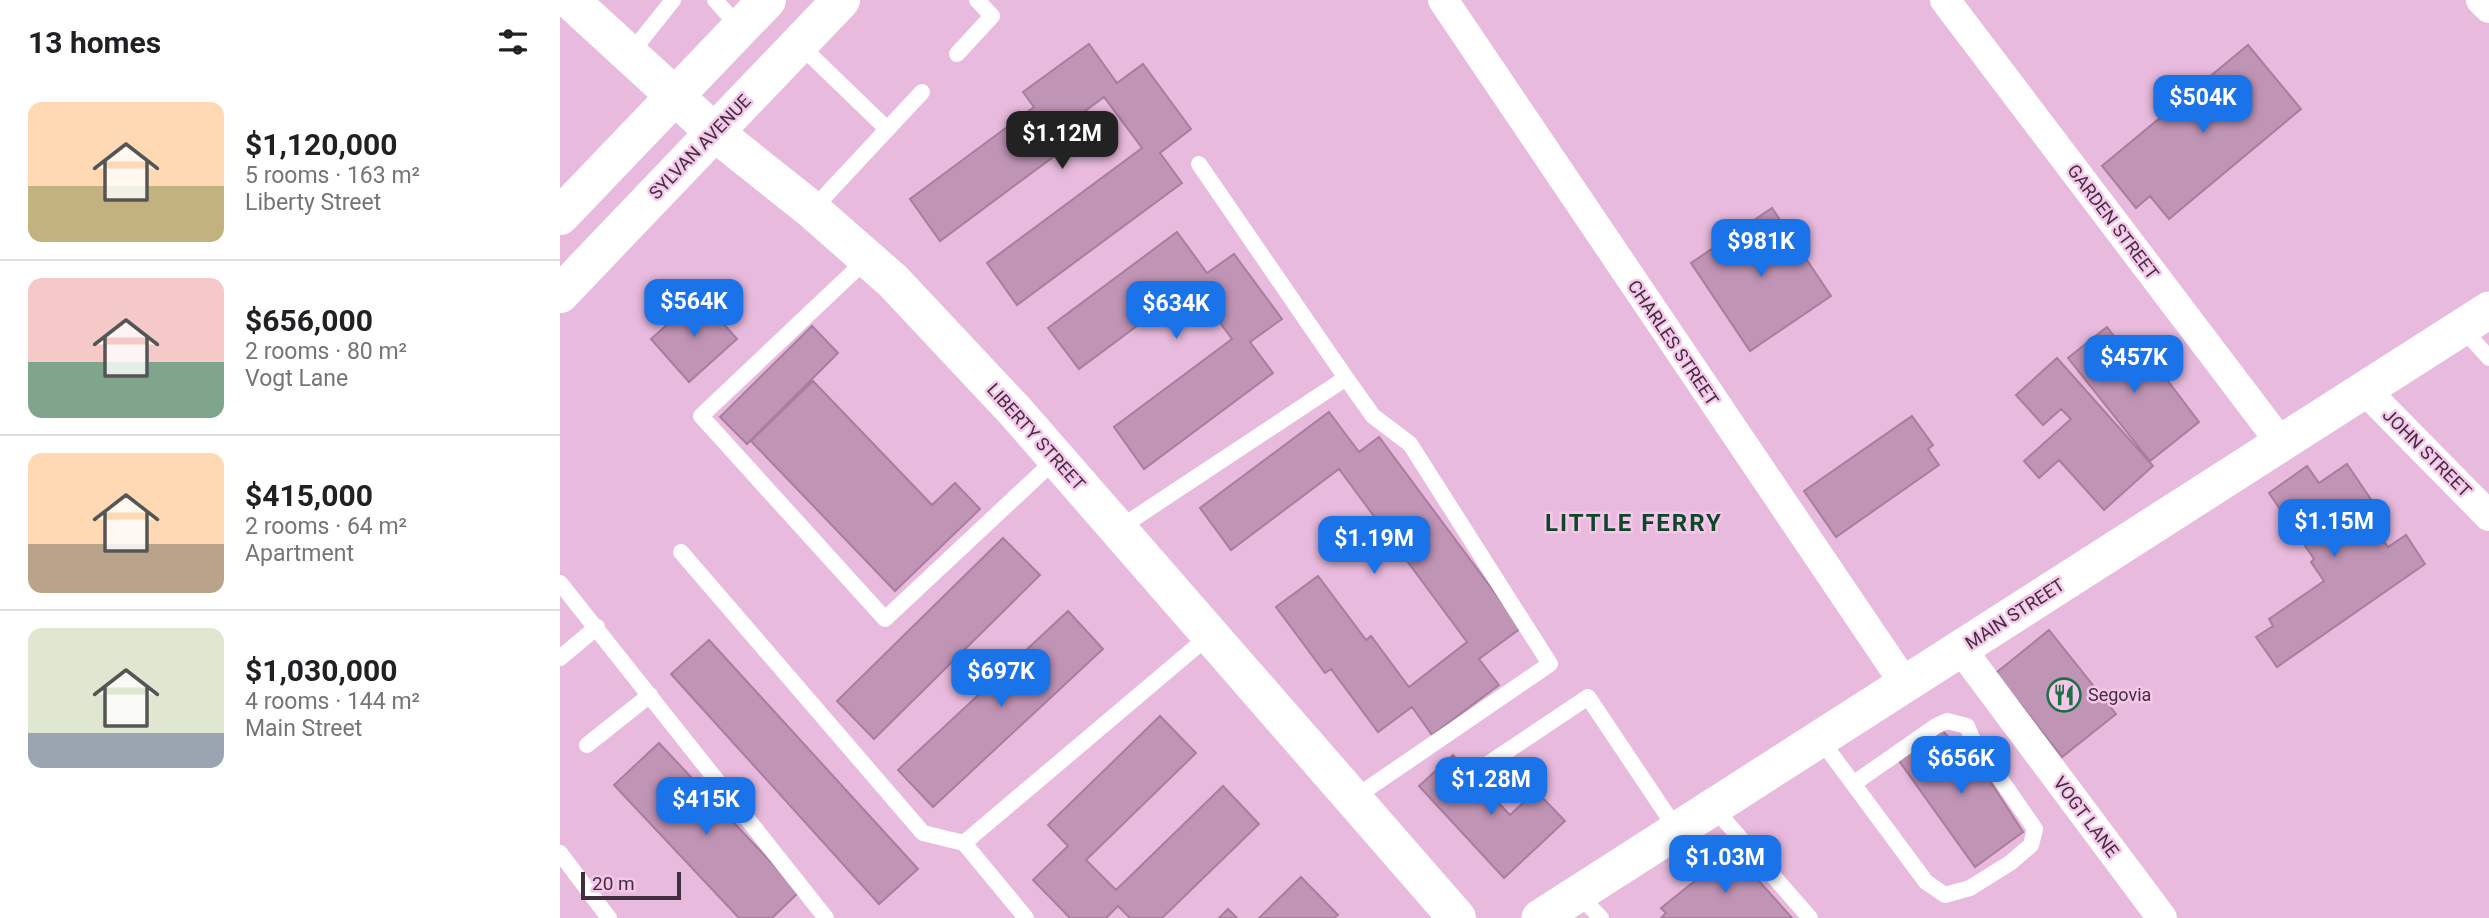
<!DOCTYPE html>
<meta charset="utf-8">
<style>
:root{--surface:#fff;--page:#f6f6f6;--text:#202124;--muted:#757577;--line:#e0e0e0;--accent:#1a73e8}
body{margin:0;font-family:Roboto,sans-serif;background:var(--page);color:var(--text);height:100vh;display:flex;flex-direction:column;font-size:26px;white-space:nowrap}
*{box-sizing:border-box;margin:0}
p{font-size:23px;color:var(--muted)}
.icon{flex:none;width:38px;height:38px;fill:none;stroke:currentColor;stroke-width:2;stroke-linecap:round;stroke-linejoin:round}
.map{position:relative;flex:1;overflow:hidden}
.drawer{display:flex;flex-direction:column;background:var(--surface);width:560px}
.drawer>*{flex:none}
.scale{position:absolute;left:21px;bottom:18px;width:100px;box-sizing:border-box;padding-left:7px;border:4px solid #412f3d;border-top:0;font-size:19px;line-height:24px;white-space:nowrap;color:#412f3d;-webkit-text-stroke:5px #f6c7ea;paint-order:stroke}
.price{position:absolute;translate:-50% -60px;padding:0 16px;border-radius:14px;background:var(--accent);color:#fff;font-size:23px;line-height:46px;filter:drop-shadow(0 2px 4px #0008)}
.price::after{content:'';position:absolute;left:50%;top:42px;width:21px;height:16px;margin-left:-10px;background:inherit;clip-path:polygon(0 0,100% 0,50% 100%)}
.price.current{background:#222;color:#fff}
ul{padding:0;list-style:none}
li{display:flex;align-items:center;gap:21px;height:175px;padding:0 28px}
li+li{border-top:2px solid var(--line)}
li span{display:grid;place-items:center;flex:none;width:196px;height:140px;border-radius:14px;color:#555}
li>.icon{margin-inline-start:auto}
span .icon{width:84px;height:84px;fill:#fffc;stroke-width:1}
li b{font-size:30px}
h2{display:flex;justify-content:space-between;align-items:center;height:84px;padding:0 28px;font-size:30px}
main{display:flex;flex:1;min-height:0}
.map>svg:first-child{display:block}
.building{fill:#c094b5;stroke:#a87d9e;stroke-width:2}
.lines{fill:none;stroke-linecap:round;stroke-linejoin:round}
.service{stroke:#fff;stroke-width:16}
.minor{stroke:#fff;stroke-width:30}
.tertiary{stroke:#fff;stroke-width:37}
.primary{stroke:#fff;stroke-width:38}
.trunk{stroke:#fff;stroke-width:38}
.labels{text-anchor:middle;stroke-width:5;stroke-linejoin:round;paint-order:stroke}
.street-label{font-size:18px;fill:#412f3d;stroke:#f6c7ea}
.poi-label{font-size:18px;fill:#412f3d;stroke:#f6c7ea;text-anchor:start}
.district-label{font-size:24px;font-weight:bold;letter-spacing:2px;fill:#0c4728;stroke:#f6c7ea}
</style>
<main>
<section class="drawer">
<h2>13 homes<svg class="icon" aria-label="filters" viewBox="0 0 24 24"><path d="M4 7h16M4 17h16"/><circle cx="9" cy="7" r="2"/><circle cx="15" cy="17" r="2"/></svg></h2>
<ul>
<li><span style="background:linear-gradient(#ffd9b3 60%,#c2b280 0)"><svg class="icon" aria-label="home" viewBox="0 0 24 24"><path d="M3 11l9-7 9 7M6 9v11h12V9"/></svg></span><div><b>$1,120,000</b><p>5 rooms · 163 m²</p><p>Liberty Street</p></div></li>
<li><span style="background:linear-gradient(#f6c9c9 60%,#7fa58c 0)"><svg class="icon" aria-label="home" viewBox="0 0 24 24"><path d="M3 11l9-7 9 7M6 9v11h12V9"/></svg></span><div><b>$656,000</b><p>2 rooms · 80 m²</p><p>Vogt Lane</p></div></li>
<li><span style="background:linear-gradient(#ffd9b3 65%,#b9a48a 0)"><svg class="icon" aria-label="home" viewBox="0 0 24 24"><path d="M3 11l9-7 9 7M6 9v11h12V9"/></svg></span><div><b>$415,000</b><p>2 rooms · 64 m²</p><p>Apartment</p></div></li>
<li><span style="background:linear-gradient(#dfe7d0 75%,#9aa5b1 0)"><svg class="icon" aria-label="home" viewBox="0 0 24 24"><path d="M3 11l9-7 9 7M6 9v11h12V9"/></svg></span><div><b>$1,030,000</b><p>4 rooms · 144 m²</p><p>Main Street</p></div></li>
</ul>
</section>
<div class="map">
<svg width="1929" height="918" viewBox="0 0 1929 918">
<rect width="100%" height="100%" fill="#e8badd"/>
<!-- building -->
<path class="building" d="M529,44L557,83L583,64L631,129L600,153L622,183L457,305L427,263L582,148L544,97L497,132L508,146L380,241L350,199L474,107L463,92Z
M1688,45L1741,109L1609,219L1590,196L1576,208L1542,166Z
M1212,208L1271,296L1190,351L1131,263Z
M617,232L647,273L674,254L722,319L690,342L713,373L584,469L554,427L672,339L632,285L519,369L488,328Z
M139,296L177,339L129,382L91,339Z
M252,326L278,353L187,444L160,417Z
M1547,327L1586,377L1598,368L1639,422L1590,461L1508,358Z
M1497,358L1593,466L1544,510L1499,460L1479,478L1464,461L1511,419L1501,409L1483,425L1456,395Z
M253,381L372,505L395,483L420,509L335,591L191,441Z
M769,412L799,452L819,437L961,628L919,659L939,685L872,735L852,707L818,732L771,669L765,673L716,607L758,576L806,640L811,636L849,687L907,642L779,469L671,550L640,508Z
M1352,416L1373,445L1368,449L1379,465L1276,537L1244,491Z
M1787,464L1812,501L1801,508L1828,547L1846,535L1865,564L1717,667L1696,637L1713,626L1709,619L1764,581L1751,562L1754,559L1709,493L1747,466L1759,483Z
M443,538L480,575L314,739L277,701Z
M508,611L543,649L373,807L338,770Z
M1489,630L1556,714L1502,757L1436,673Z
M149,640L358,869L319,904L111,674Z
M600,716L636,753L526,860L556,890L663,786L699,824L602,918H570L558,906L546,918H510L473,880L508,846L488,825Z
M1380,728L1395,744L1411,752L1463,832L1415,867L1337,758Z
M99,743L239,892L212,918H179L54,785Z
M893,755L950,815L976,791L1005,821L944,878L859,786Z
M1172,851L1232,918H1101L1106,913L1101,908Z
M741,877L778,915L774,918H699Z
M668,909L677,918H659Z"/>
<g class="lines">
<!-- service -->
<path class="service" d="M155,0L180,28
M239,44L327,129
M70,54L113,0
M397,54L432,16L417,0
M252,210L362,92
M308,258L141,416L325,619L496,459
M1902,328L1929,358
M786,378L813,416L850,444L990,664L794,798
M558,529L786,378L639,164
M121,552L363,833L404,843L466,918
M0,583L266,918
M0,658L37,627
M1260,739L1366,882L1385,895L1410,888L1450,863L1471,845L1475,829L1412,738L1407,726L1387,721L1376,726L1293,784
M27,745L90,695
M925,766L1028,697L1117,830
M1153,807L1250,918
M404,843L650,635
M0,853L49,918
M1018,894L1041,918"/>
<!-- minor -->
<path class="minor" d="M883,0L1345,684
M1385,0L1721,443
M1921,0L1929,8
M1805,390L1929,516
M1401,649L1602,918"/>
<!-- tertiary -->
<path class="tertiary" d="M980,918L1929,310"/>
<!-- primary -->
<path class="primary" d="M10,0L154,132L252,210L333,281L455,411L897,918"/>
<!-- trunk -->
<path class="trunk" d="M0,216L207,0
M0,294L281,0"/>
</g>
<!-- icons -->
<defs>
<symbol id="restaurant-ring" viewBox="-11 -11 22 22"><circle r="9.5" fill="#f6c7ea" stroke="#1c7144" stroke-width="1.5"/><path d="M-5-6h1v4h1v-4h1v4h1v-4h1v5L-1.5 .5V6h-2V.5L-5-1ZM5-6V6H3V1.5H1.5Q1.5-4 5-6Z" fill="#1c7144"/></symbol>
</defs>
<g fill-rule="evenodd">
<use href="#restaurant-ring" x="1485" y="676" width="38" height="38"/>
</g>
<g class="labels">
<!-- street labels -->
<g class="street-label">
<text transform="translate(140 147) rotate(-46)" y="6">SYLVAN AVENUE</text>
<text transform="translate(1553 222) rotate(53)" y="6">GARDEN STREET</text>
<text transform="translate(1113 343) rotate(56)" y="6">CHARLES STREET</text>
<text transform="translate(476 437) rotate(48)" y="6">LIBERTY STREET</text>
<text transform="translate(1867 453) rotate(45)" y="6">JOHN STREET</text>
<text transform="translate(1455 614) rotate(-33)" y="6">MAIN STREET</text>
<text transform="translate(1526 817) rotate(53)" y="6">VOGT LANE</text>
</g>
<!-- poi labels -->
<g class="poi-label">
<text x="1528" y="701">Segovia</text>
</g>
<!-- district labels -->
<g class="district-label">
<text x="1074" y="531">LITTLE FERRY</text>
</g>
</g>
</svg>
<div class="scale">20 m</div>
<b class="price" style="left:1643px;top:135px">$504K</b>
<b class="price current" style="left:502px;top:171px">$1.12M</b>
<b class="price" style="left:1201px;top:279px">$981K</b>
<b class="price" style="left:134px;top:339px">$564K</b>
<b class="price" style="left:616px;top:341px">$634K</b>
<b class="price" style="left:1574px;top:395px">$457K</b>
<b class="price" style="left:1774px;top:559px">$1.15M</b>
<b class="price" style="left:814px;top:576px">$1.19M</b>
<b class="price" style="left:441px;top:709px">$697K</b>
<b class="price" style="left:1401px;top:796px">$656K</b>
<b class="price" style="left:931px;top:817px">$1.28M</b>
<b class="price" style="left:146px;top:837px">$415K</b>
<b class="price" style="left:1165px;top:895px">$1.03M</b>
</div>
</main>
